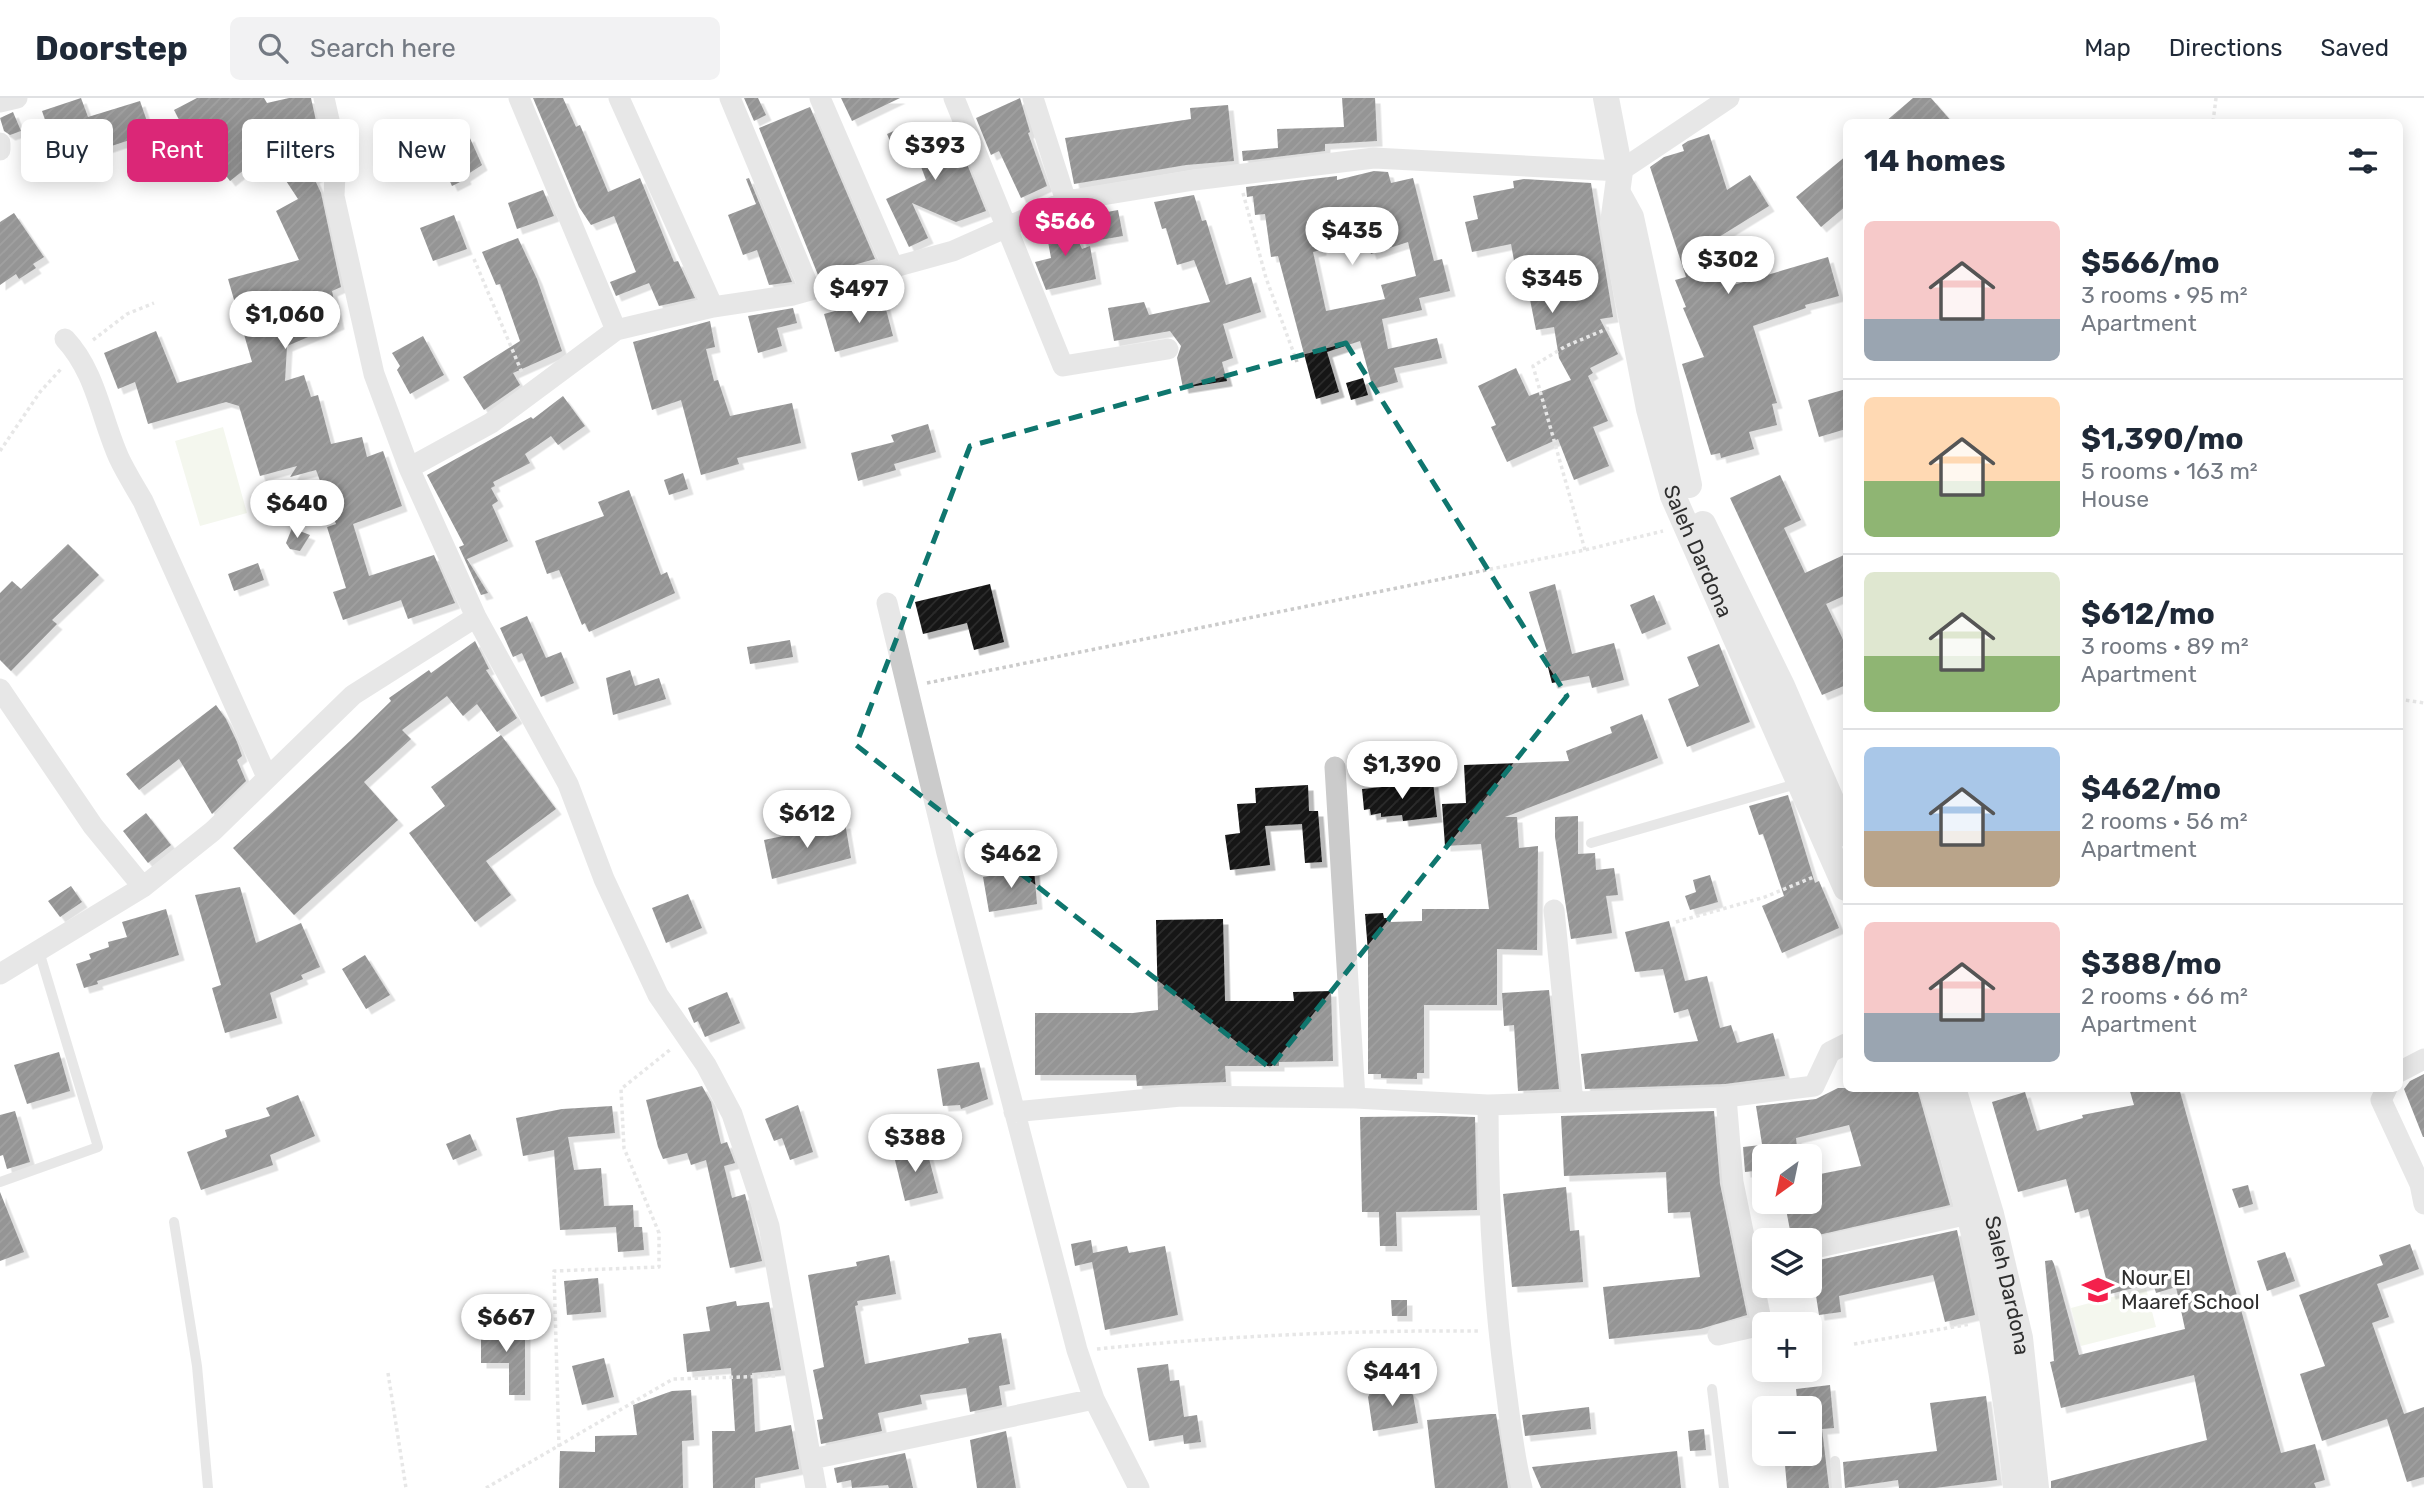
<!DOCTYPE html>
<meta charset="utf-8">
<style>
:root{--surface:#fff;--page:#f2f2f3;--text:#1f2937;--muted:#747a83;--line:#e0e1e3;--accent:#db2777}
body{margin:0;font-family:Rubik,sans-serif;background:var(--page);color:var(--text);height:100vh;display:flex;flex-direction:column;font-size:26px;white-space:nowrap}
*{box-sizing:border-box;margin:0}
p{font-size:23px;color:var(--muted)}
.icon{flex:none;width:38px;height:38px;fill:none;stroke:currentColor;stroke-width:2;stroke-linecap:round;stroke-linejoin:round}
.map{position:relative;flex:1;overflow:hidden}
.side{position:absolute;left:1843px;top:21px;width:560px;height:973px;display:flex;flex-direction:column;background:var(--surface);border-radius:10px;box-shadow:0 4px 18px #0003}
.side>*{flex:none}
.top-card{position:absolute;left:21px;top:21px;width:665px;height:63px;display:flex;gap:14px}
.needle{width:46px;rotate:213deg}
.controls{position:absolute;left:1752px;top:1046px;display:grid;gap:14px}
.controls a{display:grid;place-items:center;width:70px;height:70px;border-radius:10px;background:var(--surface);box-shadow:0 4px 18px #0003;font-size:35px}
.price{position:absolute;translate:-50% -60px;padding:0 16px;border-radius:24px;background:#fff;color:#222;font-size:23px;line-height:46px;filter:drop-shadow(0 2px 4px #0008)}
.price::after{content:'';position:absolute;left:50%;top:42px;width:21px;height:16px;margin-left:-10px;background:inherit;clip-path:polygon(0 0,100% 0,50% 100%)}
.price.selected{background:var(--accent);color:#fff}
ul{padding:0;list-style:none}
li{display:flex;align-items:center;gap:21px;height:175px;padding:0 21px}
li+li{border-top:2px solid var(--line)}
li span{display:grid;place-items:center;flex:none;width:196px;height:140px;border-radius:10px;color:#555}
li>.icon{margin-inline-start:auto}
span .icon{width:84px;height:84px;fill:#fffc;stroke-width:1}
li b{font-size:30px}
h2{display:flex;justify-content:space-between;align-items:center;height:84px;padding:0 21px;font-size:30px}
.tag{padding:0 24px;border-radius:10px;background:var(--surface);box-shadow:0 4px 18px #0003;font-size:24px;line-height:63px}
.tag.selected{background:var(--accent);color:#fff}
header{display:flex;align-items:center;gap:42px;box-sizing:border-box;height:98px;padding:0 35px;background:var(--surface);border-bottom:2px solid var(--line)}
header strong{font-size:33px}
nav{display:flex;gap:38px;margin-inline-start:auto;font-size:24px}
.search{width:490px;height:63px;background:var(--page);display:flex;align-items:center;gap:18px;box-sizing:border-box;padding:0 24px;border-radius:10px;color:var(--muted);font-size:26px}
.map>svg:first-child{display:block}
.green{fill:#e7edda}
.building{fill:url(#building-hatch);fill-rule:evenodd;filter:url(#shadow)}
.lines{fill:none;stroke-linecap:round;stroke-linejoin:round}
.path{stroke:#cbcbcb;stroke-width:3.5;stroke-dasharray:3.5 3.5;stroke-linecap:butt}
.service{stroke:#cbcbcb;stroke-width:10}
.minor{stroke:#cbcbcb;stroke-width:21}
.tertiary{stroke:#cbcbcb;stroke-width:26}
.marked{fill:none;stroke:#0f766e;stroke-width:5;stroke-dasharray:14 9;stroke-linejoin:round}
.labels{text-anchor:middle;stroke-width:7;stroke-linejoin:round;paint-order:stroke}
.street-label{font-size:21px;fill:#2e2e2e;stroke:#fff}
.poi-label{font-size:21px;fill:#2e2e2e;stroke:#fff;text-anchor:start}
</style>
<header>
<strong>Doorstep</strong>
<div class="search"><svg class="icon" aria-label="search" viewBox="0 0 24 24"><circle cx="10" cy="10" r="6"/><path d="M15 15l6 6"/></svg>Search here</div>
<nav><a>Map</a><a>Directions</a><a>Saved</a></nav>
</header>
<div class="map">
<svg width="2424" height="1390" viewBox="0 0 2424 1390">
<defs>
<pattern id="building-hatch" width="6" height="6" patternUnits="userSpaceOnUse" patternTransform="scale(1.75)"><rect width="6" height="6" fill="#151515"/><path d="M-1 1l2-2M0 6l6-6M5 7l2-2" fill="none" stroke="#2f2f2f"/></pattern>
<filter id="shadow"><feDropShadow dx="5.5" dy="5.5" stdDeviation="0" flood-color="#0004"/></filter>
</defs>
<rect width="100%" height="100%" fill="#fff"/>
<!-- green -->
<path class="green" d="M223,329L247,415L200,428L175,343Z
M2146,1190L2156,1229L2081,1248L2071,1210Z"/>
<!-- building -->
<path class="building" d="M81,0L88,19L140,3L151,35L75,60L72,52L57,57L42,13Z
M197,0H264L267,5L289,0H311L318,32L304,35L322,66V76L314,80L321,95L341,189L332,193L339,226L287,248L285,283L304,277L311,299L318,297L331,346L362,339L367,359L383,353L402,408L353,426L369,478L434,457L455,505L408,521L401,502L343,522L333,494L346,490L327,429L336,426L316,372L290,379L297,368L260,378L239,308L226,304L148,326L135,284L118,291L104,255L156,233L177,285L252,264L228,181L299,162L276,113L298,101L267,54L230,83L205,50L183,62L175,48L189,41L174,12Z
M533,0H563L576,29L580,27L608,94L640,80L674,164L678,163L695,200L659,208L649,185L616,198L610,184L636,174L614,118L591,127L579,109Z
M744,0H758L766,17L754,23Z
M841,0H900L852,23Z
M1020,0L1030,34L1028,35L1047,88L1021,100L999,53L991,57L976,20Z
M1342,0H1375L1377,43L1325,46V53L1243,63L1242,53L1278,50L1277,31L1344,29Z
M1913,0H1931L1952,24H1885Z
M1228,7L1234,63L1186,67L1074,86L1065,40L1191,21L1190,10Z
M810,9L875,161L818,177L759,30Z
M13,14L21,33L10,37L4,33L0,20Z
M950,24L986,113L956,124L912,105L928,140L909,149L886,101L926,82L911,42L893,50L887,36L911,25L918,39Z
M1709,36L1727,92L1750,77L1769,108L1714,142L1730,188L1828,159L1839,198L1805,207L1806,210L1753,228L1777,305L1772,306L1777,327L1749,334L1754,351L1721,360L1720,355L1711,357L1682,266L1704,259L1683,210L1686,209L1675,182L1686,179L1650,69L1664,59L1684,53L1682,47L1688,43Z
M469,38L482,67L465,78L466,81L452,88L436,53Z
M1846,58V108L1821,129L1796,99Z
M1374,73L1388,74L1391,85L1413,80L1434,163L1442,161L1450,193L1419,200L1422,212L1382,221L1388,251L1437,240L1442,260L1394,270L1398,284L1373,291L1360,243L1327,254L1339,294L1316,301L1278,158L1271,159L1265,116L1255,117L1253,98L1247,99L1246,89L1337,78V82ZM1357,112L1371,156L1408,144L1416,178L1381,187L1385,201L1326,213L1313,154L1321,152L1316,120Z
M749,80L792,184L769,187L757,152L743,157L728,117L756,106L746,81Z
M1524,81L1591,85L1595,110L1613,219L1600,221L1618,256L1590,270L1593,275L1588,278L1608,323L1593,329L1609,368L1574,382L1558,341L1507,364L1491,329L1496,327L1478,288L1516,270L1529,298L1571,282L1559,260L1554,229L1536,232L1523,166L1515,168L1511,146L1472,154L1465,124L1478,121L1473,98L1514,90L1513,83Z
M543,92L554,118L517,131L508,105Z
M1194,97L1202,123L1206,122L1226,187L1251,179L1261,214L1223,226L1233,260L1222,264L1227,283L1183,290L1177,260L1181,248L1170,233L1114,243L1108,210L1144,204L1149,217L1210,204L1194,162L1177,167L1166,130L1162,131L1154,104Z
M1102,112V115L1118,112L1123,138L1081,145L1077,117Z
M14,115L44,159L33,166L36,170L19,181L16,176L0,187V124Z
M454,117L467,151L433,163L420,130Z
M1067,118L1082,151L1090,148L1096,181L1046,192L1035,164L1051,160L1045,127Z
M518,140L537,181L562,253L513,275L520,287L484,312L463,279L520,243L500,186L496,187L482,154Z
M883,200L893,238L835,254L824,216Z
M793,210L797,225L777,230L782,248L758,255L748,218Z
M710,223L715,249L706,251L714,283L718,282L730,318L792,305L801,345L737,360L739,366L701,377L681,302L652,312L633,244Z
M423,238L444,277L410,296L397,272L400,268L392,255Z
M1363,280L1368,297L1351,302L1346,285Z
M1846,291V331L1819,339L1808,302Z
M563,298L585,328L558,347L551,338L525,356L530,365L493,384L495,388L491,390L498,403L492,407L508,443L467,461L488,495L481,497L459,449L464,447L427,377L531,319L533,321Z
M928,326L936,354L894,366L896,372L858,383L851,355L894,344L891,337Z
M683,375L688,391L669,397L664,382Z
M1780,377L1801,422L1784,430L1805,475L1846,456V497L1826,506L1846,548V587L1822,597L1730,400Z
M282,391L294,405L289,421L278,416L274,410Z
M629,392L661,477L667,474L675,495L589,534L585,525L582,527L559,472L547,476L535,443L604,418L598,404Z
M292,430L310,437L300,453L290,451L286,445Z
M68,446L99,477L52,522L57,526L11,573L0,562V495L12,483L21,491Z
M258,465L264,482L234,493L228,476Z
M990,486L1004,544L974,552L967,525L923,536L915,504Z
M1555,486L1572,556L1614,545L1624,582L1592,590L1589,578L1552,585L1544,554H1547L1529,494Z
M1654,497L1666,526L1642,536L1630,507Z
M527,518L546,560L561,554L574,585L541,599L522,555L513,559L500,530Z
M790,542L793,559L750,566L747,549Z
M475,543L489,571L486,572L517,620L497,634L477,606L463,618L447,598L402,632L411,641L364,684L398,722L294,817L233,750L351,642L391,603L389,600L429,572L431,575Z
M1719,546L1750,624L1687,649L1668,601L1699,588L1687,559Z
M630,572L635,588L659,580L666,601L613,617L606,580Z
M216,607L226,621L237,644L242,658L237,662L246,683L212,716L179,661L139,692L126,676Z
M1642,616L1658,660L1505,719H1517L1519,750L1538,748L1537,852L1497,851V907H1424V975H1417V981L1381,980V976H1368V854L1365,816L1383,815L1384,820H1391V824L1422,823V811H1489L1481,746L1445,748L1442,706L1466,705L1464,667L1569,663L1566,653L1612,635L1610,629Z
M501,637L556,711L486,763L511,797L475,824L409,735L445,708L431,689Z
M1433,684L1437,719L1403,723L1402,717L1381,719V715L1371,717L1370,711L1364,712L1362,691Z
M1308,687L1309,713H1318L1322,764L1305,765L1302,726L1265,728L1270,767L1230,772L1225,737L1240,735L1237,706L1256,705L1255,690Z
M1788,697L1815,785L1819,783L1839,830L1782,855L1762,808L1784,798L1763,736L1759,737L1749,708Z
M146,715L171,747L148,765L123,733Z
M1578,718V756L1595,755L1596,772L1614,770L1618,797L1606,798L1612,835L1571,841L1555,739V719Z
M845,725L851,760L772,781L764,742Z
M1034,771L1037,806L989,814L983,779Z
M1710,777L1718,804L1690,812L1685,798L1696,794L1693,782Z
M71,788L82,804L60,819L48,803Z
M240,789L256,845L301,825L320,869L301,877L303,881L270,895L277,920L225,935L212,890L221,887L195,797Z
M688,796L702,830L666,845L652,810Z
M166,811L179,857L97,883L98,886L84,890L76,866L91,861L89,856L109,849L108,844L127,839L122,824Z
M1223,821L1225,903H1294L1293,894L1331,893L1333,963L1279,964V968H1225L1226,984L1137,988L1136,977H1035V915H1133L1158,912L1156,822Z
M1669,823L1685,883L1707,878L1720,930L1731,927L1737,945L1773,935L1785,978L1725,986L1585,991L1581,956L1698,943L1688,911L1674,915L1663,871L1635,874L1625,834Z
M365,857L390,897L366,911L342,871Z
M1549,892L1559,991L1518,993L1514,927L1504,928L1502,895Z
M727,894L740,925L705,939L698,923L694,925L688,910Z
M59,954L70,993L27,1006L14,967Z
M979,964L988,1001L961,1011L960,1007L943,1008L937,971Z
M2424,976V1039H2423L2404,991L2410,983Z
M702,988L711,1004L721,1046L727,1044L735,1065L724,1068L732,1100L745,1096L762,1163L730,1170L706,1062L691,1067L687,1055L663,1061L658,1049L646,1002Z
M1838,990H1917L1950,1107L1792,1143L1786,1111L1816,1105L1810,1078L1861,1068L1849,1027L1796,1040L1798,1059H1764L1756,1008L1816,1001Z
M2129,990H2179L2281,1355L2315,1346L2325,1382L2314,1385L2316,1390H2051V1383L2207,1342L2194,1277L2061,1310L2050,1264L2054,1263L2045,1163L2052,1162L2054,1166L2079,1257L2185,1231L2176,1189L2156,1195L2153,1185L2110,1196L2088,1111L2075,1115L2066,1081L2018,1094L1992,1004L2025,994L2037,1033L2083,1020L2082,1017L2134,1007Z
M298,997L315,1038L270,1057L273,1067L201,1092L187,1054L227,1039L225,1032L270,1018L266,1010Z
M798,1007L813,1054L790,1062L782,1040L774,1043L765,1021Z
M612,1008L615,1035L568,1039L574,1072L601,1070L604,1108L633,1107L634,1129H642L644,1152L618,1154L616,1129L560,1132L554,1052L523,1058L516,1020L562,1011Z
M15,1013L30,1064L7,1071L3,1057L0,1058V1017Z
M1714,1013L1720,1086L1747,1217L1700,1231L1609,1241L1603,1189L1700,1179L1690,1114L1668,1115L1666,1074L1564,1078L1561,1018Z
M1440,1018L1475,1019L1477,1112L1396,1114L1397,1148H1380L1379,1114H1362L1360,1019Z
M470,1036L477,1052L453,1062L446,1046Z
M1761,1047L1764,1072L1745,1074L1743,1049Z
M915,1048L917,1055L927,1053L938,1095L905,1103L893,1054Z
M2248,1087L2253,1106L2239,1110L2232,1091Z
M1566,1089L1570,1133L1579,1132L1583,1184L1512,1189L1503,1096Z
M0,1094L24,1154L0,1163Z
M1957,1132L1975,1217L1945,1224L1933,1177L1839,1198L1841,1214L1819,1217L1814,1185L1810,1186V1164Z
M1091,1142L1093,1155L1127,1148L1129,1155L1165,1148L1178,1217L1105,1232L1092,1164L1075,1168L1071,1146Z
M2410,1146L2419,1171L2377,1186L2389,1219L2372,1225L2404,1316L2424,1309V1379L2407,1384L2387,1321L2322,1343L2300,1276L2325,1268L2299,1197L2383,1167L2379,1157Z
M2285,1154L2295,1183L2267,1193L2257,1163Z
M889,1157L896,1196L857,1203L858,1207L855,1208L865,1266L969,1245L968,1240L1001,1235L1010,1286L999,1288L1002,1307L970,1314L966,1290L920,1297L922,1306L878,1315L882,1333L821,1346L817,1322L823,1321L813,1272L824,1269L808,1177L857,1168L856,1164Z
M598,1180L601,1214L567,1217L564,1183Z
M1391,1202H1407V1218H1392Z
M736,1203L737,1208L769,1204L781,1272L752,1275L755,1334L791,1327L799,1371L755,1380V1390H713L712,1333H735L731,1270L687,1274L683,1236L710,1233L706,1209Z
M481,1230H525V1297H509V1265H481Z
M604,1260L614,1299L582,1307L572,1268Z
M1168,1266L1170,1283L1179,1282L1184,1319L1197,1317L1201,1344L1184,1346L1183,1337L1149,1343L1137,1270Z
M1404,1287L1413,1297L1418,1325L1373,1333L1368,1299L1371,1293Z
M1830,1287L1834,1330L1822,1331L1829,1390H1787L1785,1367L1810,1365V1311H1798L1796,1291Z
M691,1292L694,1342L682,1343L683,1390H559L560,1353L595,1354V1338L637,1337L633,1307L672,1293Z
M1986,1298L1997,1382L1935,1390H1899L1898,1382L1845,1390L1843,1364L1937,1353L1930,1305Z
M1589,1309L1591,1331L1525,1338L1522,1317Z
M1491,1316H1496L1508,1390H1435L1427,1322Z
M1704,1331L1706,1352L1690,1353L1688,1333Z
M1006,1333L1016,1390H977L970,1342Z
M1677,1353L1681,1390H1541L1532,1369Z
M905,1355L913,1390H889L888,1387L852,1390L851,1382L837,1385L834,1370Z"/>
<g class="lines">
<!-- path -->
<path class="path" d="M2213,24L2216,0
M1243,95L1266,180L1297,264
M474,161L523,277
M93,242L127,216L154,205
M0,353L40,294L61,271
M1585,452L1533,268L1566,248L1609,230
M927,585L1585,452L1663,433
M2399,601L2424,605
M1676,824L1765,799L1816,778
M1854,1246L1971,1226
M1097,1251C1225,1238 1352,1232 1481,1233
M388,1275L406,1390
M559,1349L554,1173L659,1169V1135L624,1050L621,991L671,951
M486,1390L673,1281L775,1278"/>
<!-- service -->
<path class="service" d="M1591,745L1800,685
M0,1084L98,1049L38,850
M174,1124L197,1268L208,1390
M1712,1291L1724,1390
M1835,1363L1837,1390"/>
<!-- minor -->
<path class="minor" d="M324,0L336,53L334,98L374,276L409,370L476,519L568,686L604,781L658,897L706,967L732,1016L769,1128L816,1390
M519,0L616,232
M619,0L713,209
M730,0L810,192
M820,0L893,169
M954,0L1063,268L1168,251
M1033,0L1066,103
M0,4L17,0
M0,45V52
M65,241C96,274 101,320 119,360C126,375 135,389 143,403L267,679
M409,370L491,325L616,232L713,209L793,197L953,153L1066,103L1194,82L1374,60L1620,73L1729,0
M887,505L947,755L1077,1252L1094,1301L1139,1390
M0,591L93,728L143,789
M1335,669L1355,1000
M1554,812L1573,1004
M0,876L143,789L213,733L353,597L476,519
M2399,974L2424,961
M2387,990L2381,1002L2420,1086L2424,1106
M1488,1007C1488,1100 1493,1192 1505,1284C1510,1320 1513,1356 1522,1390
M1014,1014L1181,998L1355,1000L1488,1007L1726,999L1814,988L1830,954L1846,946
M1810,1151L1969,1116
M1718,1237L1762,1227L1733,1084L1726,999
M812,1361L1094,1301"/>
<!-- tertiary -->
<g class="tertiary">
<path id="s1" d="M1606,0L1620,73L1613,125L1649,311L1673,398L1846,790"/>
<path d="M1620,99L1631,119L1689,387"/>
<path d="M1703,426L1782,588L1846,736"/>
<path d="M1932,990C1976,1120 2003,1254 2016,1390"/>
<path id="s2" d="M1953,990L1991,1116L2020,1240L2036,1390"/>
</g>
</g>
<!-- marked area -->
<path d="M0 0H2424V1390H0ZM1346,245L1567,598L1270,970L856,647L970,348Z" fill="#fff" fill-opacity=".55" fill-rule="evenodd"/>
<path class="marked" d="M1346,245L1567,598L1270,970L856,647L970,348Z"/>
<!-- icons -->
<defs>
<symbol id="school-bare" viewBox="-9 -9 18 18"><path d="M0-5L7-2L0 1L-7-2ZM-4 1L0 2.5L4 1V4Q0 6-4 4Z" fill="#f4214c" stroke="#fff" stroke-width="2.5" paint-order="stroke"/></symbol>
</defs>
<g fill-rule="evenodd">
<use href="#school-bare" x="2076" y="1170" width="44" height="44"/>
</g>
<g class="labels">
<!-- street labels -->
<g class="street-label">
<text dy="7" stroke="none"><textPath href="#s1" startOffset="467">Saleh Dardona</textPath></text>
<text dy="7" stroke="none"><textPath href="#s2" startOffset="205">Saleh Dardona</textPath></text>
</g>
<!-- poi labels -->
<g class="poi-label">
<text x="2121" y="1187">Nour El<tspan x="2121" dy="24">Maaref School</tspan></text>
</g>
</g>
</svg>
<div class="controls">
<a><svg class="needle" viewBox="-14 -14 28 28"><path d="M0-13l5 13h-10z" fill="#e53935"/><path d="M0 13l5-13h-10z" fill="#747a83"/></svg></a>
<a><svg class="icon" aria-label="layers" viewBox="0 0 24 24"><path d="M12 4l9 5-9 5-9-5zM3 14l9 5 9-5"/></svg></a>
<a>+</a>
<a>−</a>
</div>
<b class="price" style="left:935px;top:84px">$393</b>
<b class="price selected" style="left:1065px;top:160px">$566</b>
<b class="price" style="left:1352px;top:169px">$435</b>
<b class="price" style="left:1728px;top:198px">$302</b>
<b class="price" style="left:1552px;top:217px">$345</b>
<b class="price" style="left:859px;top:227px">$497</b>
<b class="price" style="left:285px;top:253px">$1,060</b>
<b class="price" style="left:297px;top:442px">$640</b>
<b class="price" style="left:1402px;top:703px">$1,390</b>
<b class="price" style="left:807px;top:752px">$612</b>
<b class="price" style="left:1011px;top:792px">$462</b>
<b class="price" style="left:915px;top:1076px">$388</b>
<b class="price" style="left:506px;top:1256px">$667</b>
<b class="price" style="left:1392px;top:1310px">$441</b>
<div class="top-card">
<a class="tag">Buy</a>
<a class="tag selected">Rent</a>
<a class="tag">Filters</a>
<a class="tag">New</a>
</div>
<section class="side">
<h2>14 homes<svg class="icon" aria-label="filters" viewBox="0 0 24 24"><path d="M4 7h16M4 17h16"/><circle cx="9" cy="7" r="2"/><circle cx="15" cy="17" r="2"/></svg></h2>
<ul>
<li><span style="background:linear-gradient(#f6c9c9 70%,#9aa5b1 0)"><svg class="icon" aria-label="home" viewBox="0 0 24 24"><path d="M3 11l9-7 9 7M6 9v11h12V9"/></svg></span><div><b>$566/mo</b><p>3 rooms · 95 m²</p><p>Apartment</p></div></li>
<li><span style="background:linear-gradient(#ffd9b3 60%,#8fb573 0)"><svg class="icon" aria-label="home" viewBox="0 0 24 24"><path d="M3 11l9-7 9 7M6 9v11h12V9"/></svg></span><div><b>$1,390/mo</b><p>5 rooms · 163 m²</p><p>House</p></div></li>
<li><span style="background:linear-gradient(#dfe7d0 60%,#8fb573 0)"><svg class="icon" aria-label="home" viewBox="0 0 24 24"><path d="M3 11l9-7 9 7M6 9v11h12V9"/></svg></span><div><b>$612/mo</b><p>3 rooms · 89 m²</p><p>Apartment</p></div></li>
<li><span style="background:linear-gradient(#a9c7e8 60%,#b9a48a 0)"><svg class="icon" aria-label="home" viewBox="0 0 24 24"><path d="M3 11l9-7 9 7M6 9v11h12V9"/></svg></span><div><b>$462/mo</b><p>2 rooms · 56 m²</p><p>Apartment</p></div></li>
<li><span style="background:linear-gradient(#f6c9c9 65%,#9aa5b1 0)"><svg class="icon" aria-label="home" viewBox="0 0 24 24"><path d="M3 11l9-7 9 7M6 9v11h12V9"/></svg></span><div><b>$388/mo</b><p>2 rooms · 66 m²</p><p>Apartment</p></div></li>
</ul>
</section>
</div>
